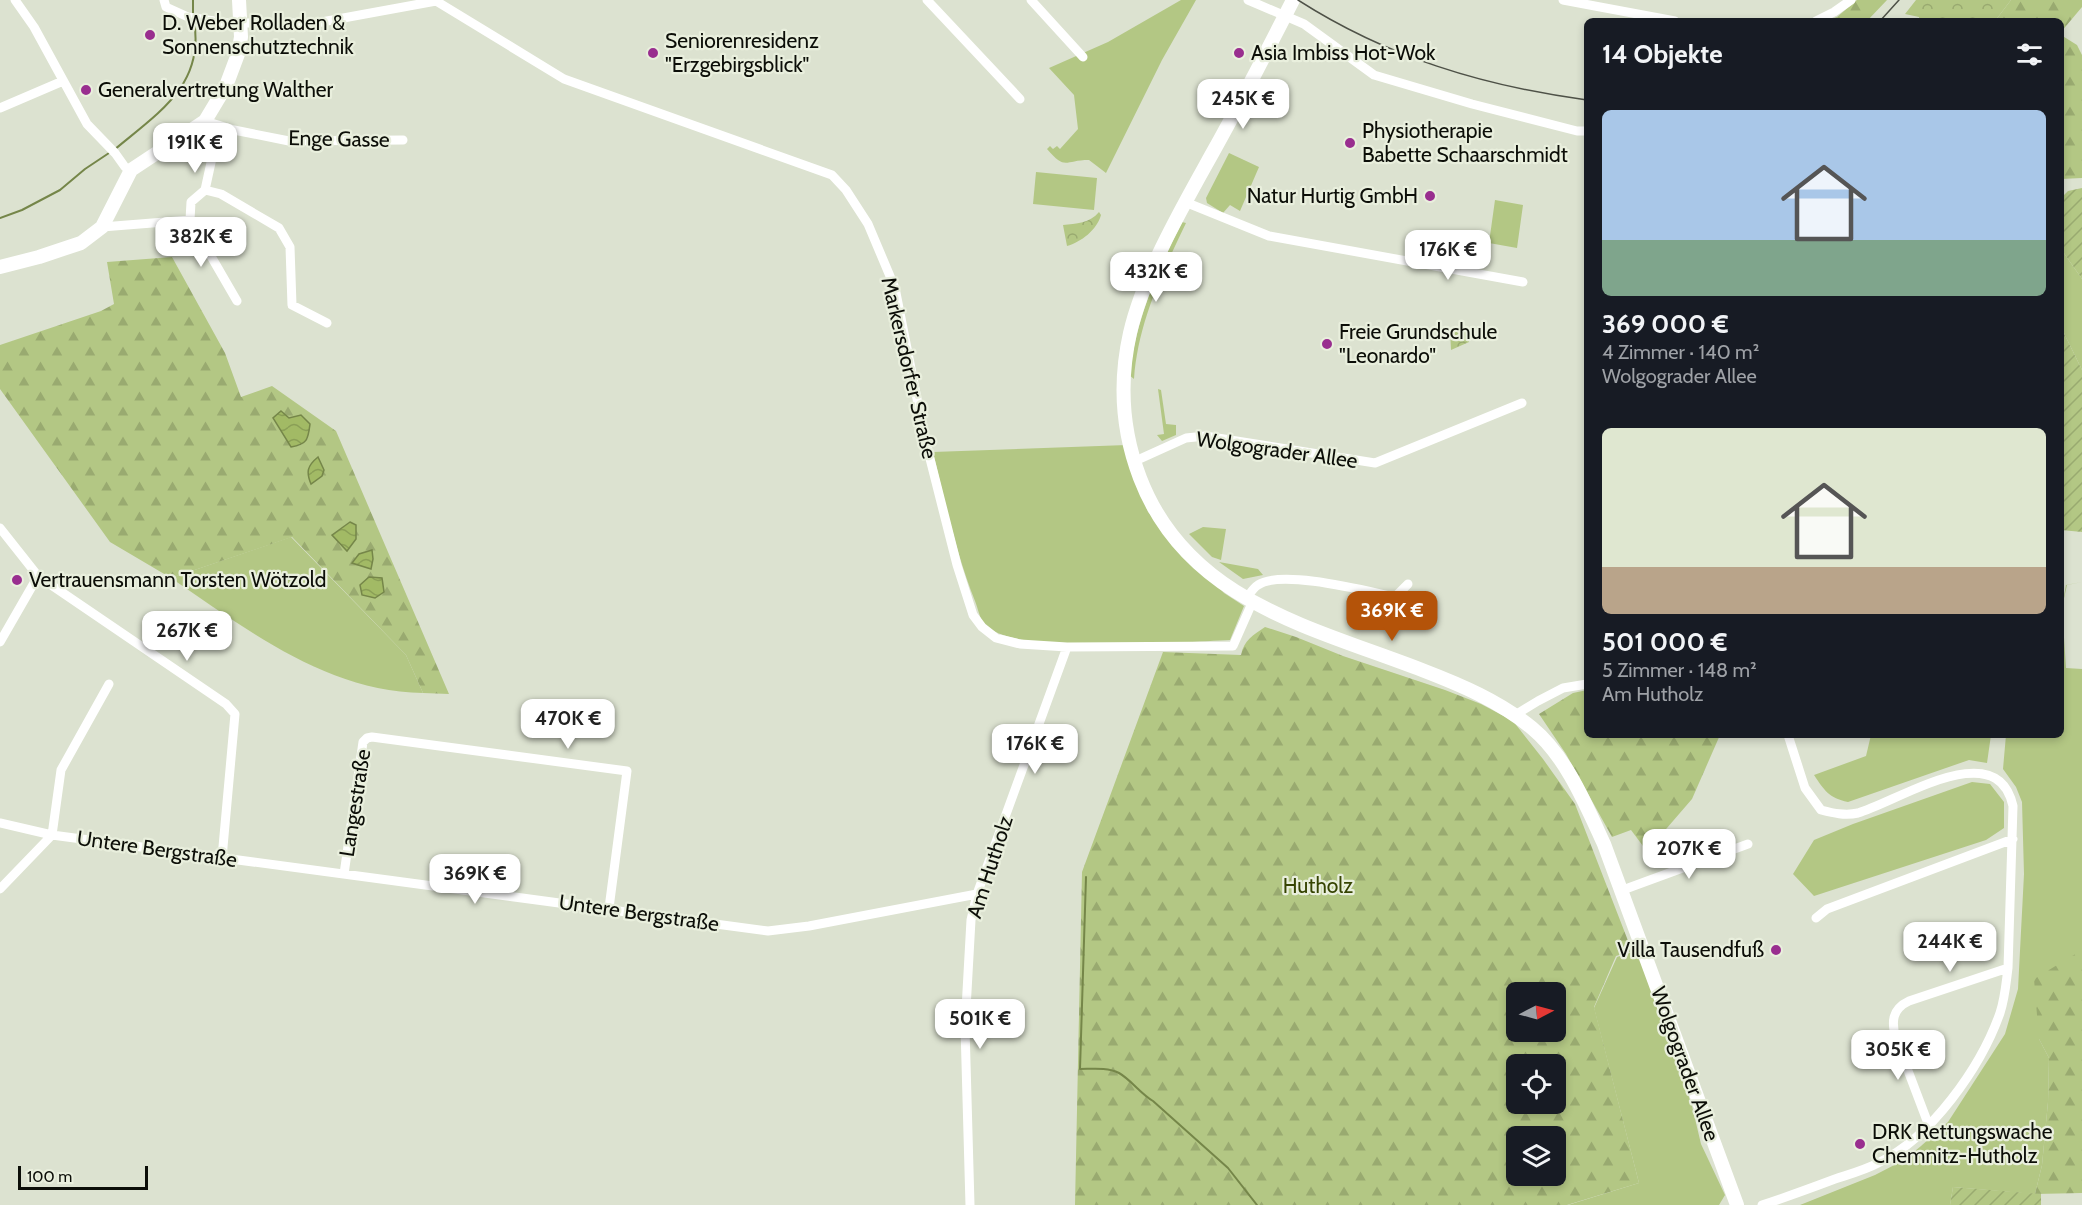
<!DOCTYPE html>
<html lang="de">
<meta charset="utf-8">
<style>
:root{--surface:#171b24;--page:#20242c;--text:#f1f3f6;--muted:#9ea1a6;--accent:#b45309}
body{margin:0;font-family:Cabin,sans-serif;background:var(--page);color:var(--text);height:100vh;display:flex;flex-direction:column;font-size:22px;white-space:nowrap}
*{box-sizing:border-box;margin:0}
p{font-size:20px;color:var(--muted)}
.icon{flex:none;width:33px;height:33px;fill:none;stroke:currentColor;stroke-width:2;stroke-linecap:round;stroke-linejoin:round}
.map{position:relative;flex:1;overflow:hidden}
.side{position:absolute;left:1584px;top:18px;width:480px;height:720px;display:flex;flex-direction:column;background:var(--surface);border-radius:9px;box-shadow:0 3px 9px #0003}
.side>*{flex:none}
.needle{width:39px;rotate:84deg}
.buttons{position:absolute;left:1506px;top:982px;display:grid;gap:12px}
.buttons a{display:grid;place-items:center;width:60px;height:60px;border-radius:9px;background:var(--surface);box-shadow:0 3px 9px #0003;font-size:30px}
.scale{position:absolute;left:18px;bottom:15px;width:130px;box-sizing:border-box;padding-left:6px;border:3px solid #0c0e08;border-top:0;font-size:16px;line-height:21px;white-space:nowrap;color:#0c0e08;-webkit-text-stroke:4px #e9efdd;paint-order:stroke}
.price{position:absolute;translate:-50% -51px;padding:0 14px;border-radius:12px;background:#fff;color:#222;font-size:20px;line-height:39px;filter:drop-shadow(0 2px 3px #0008)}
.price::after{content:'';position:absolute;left:50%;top:36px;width:18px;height:14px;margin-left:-9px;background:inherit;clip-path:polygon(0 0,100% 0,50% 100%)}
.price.current{background:var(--accent);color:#fff}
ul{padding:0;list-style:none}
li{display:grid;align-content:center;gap:12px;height:318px;padding:0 18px}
li span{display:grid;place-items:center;height:186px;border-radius:9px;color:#555}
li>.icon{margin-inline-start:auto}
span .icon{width:108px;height:108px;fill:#fffc;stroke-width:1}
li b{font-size:26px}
h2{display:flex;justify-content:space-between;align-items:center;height:72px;padding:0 18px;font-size:26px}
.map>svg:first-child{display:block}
.grass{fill:#b3c784}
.forest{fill:url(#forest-firs);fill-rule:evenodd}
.park{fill:url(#park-crowns)}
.garden{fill:url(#garden-furrows)}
.water{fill:url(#water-waves);stroke:#758649;stroke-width:1.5}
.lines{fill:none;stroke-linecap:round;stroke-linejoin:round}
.stream{stroke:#758649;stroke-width:2}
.minor{stroke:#fff;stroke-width:9}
.secondary{stroke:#fff;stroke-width:14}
.tram{stroke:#4e5147;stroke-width:1.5}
.poi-dot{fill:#992e8f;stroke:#e9efdd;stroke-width:2}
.labels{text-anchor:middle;stroke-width:4.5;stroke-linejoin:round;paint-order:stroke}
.poi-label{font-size:21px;fill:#0c0e08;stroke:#e9efdd;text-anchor:start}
.street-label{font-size:21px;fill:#0c0e08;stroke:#e9efdd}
.park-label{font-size:21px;fill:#364402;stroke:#e9efdd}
</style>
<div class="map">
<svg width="2082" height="1205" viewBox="0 0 2082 1205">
<defs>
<pattern id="forest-firs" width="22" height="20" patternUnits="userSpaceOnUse" patternTransform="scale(1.5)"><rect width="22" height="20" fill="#b3c784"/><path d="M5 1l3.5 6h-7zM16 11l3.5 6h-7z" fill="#99aa70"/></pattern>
<pattern id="park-crowns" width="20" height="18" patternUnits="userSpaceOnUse" patternTransform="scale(1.5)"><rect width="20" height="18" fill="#b3c784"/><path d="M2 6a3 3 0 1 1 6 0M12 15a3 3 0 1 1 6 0" fill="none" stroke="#99aa70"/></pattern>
<pattern id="garden-furrows" width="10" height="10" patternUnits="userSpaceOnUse" patternTransform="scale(1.5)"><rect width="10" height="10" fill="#b3c784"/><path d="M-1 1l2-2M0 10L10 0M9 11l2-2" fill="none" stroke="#99aa70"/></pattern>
<pattern id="water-waves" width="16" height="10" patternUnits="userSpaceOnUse" patternTransform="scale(1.5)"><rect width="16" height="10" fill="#a2ba65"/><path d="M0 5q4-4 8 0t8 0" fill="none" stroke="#8a9f56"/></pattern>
</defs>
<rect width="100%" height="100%" fill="#dce2d0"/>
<!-- grass -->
<path class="grass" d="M1181,0H1196L1162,60L1106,173L1089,160C1064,160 1066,171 1047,149L1050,146L1053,149L1057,146L1060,149L1078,129L1074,95L1049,68L1108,42Z
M1229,153L1259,167L1240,211L1230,205L1223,213L1207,203L1206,198Z
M1036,172L1097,178L1094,210L1033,204Z
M1495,200L1523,205L1517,248L1489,243Z
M1182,222L1186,223C1162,273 1138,323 1134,379L1129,375C1137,317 1156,274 1182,222Z
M2061,249L2082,279V370L2061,327Z
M1158,389L1161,390L1166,424L1176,425V435L1162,441L1157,435L1164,434Z
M1127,445L1131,464L1148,512L1224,593L1244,606L1230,640C1181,642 1019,656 986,626C980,621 978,608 975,601C956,553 945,502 933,452Z
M1203,527L1226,529L1221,560L1212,557L1189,534Z
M291,537L406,655L423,693C327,692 246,629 171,578Z
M1219,562L1258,569L1263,575L1243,579Z
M2082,582L2067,585L2062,607L2066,668L2082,669V951L2039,1039L2049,1058L2048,1102L2042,1165L2035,1194L1953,1187L1950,1205H1800L1875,1175L1904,1160L1921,1146L1948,1122L2005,1034L2018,989L2024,874L2022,802L2016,787L2003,769L2006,735H2061L2062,607L2066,585Z
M1871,735H1991L1987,763L1969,760L1848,802C1829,798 1824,790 1814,775L1866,756Z
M1972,782L1990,784L2004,802V828L1986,840L1814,896L1793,874L1814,840L1853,824Z
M1638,950L1692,1106L1701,1144L1725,1195L1719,1205H1568L1639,1183L1594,1008L1617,957Z"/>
<!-- forest -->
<path class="forest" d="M1857,0H1887L1867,21H1827L1837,17Z
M2011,0H2082V7L2061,32V21H1995Z
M2061,35L2077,45L2082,55V178L2061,179Z
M172,257L225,353L241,397L272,386L336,431L449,694L423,693L406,655L292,537L171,578L110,542L0,389V345L101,311L114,304L107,262ZM273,418H289L308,438L301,445L291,447ZM350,522L347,551L332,535Z
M1265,627L1296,637L1343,656L1445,690L1481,704L1513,721L1543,759L1575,804L1632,951L1616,956L1594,1007L1639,1183L1567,1205H1075L1082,872L1163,652L1241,655C1244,640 1253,635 1265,627ZM1516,993H1556V1032H1516ZM1516,1065H1556V1104H1516ZM1516,1137H1556V1176H1516Z
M1587,690V735H1720L1692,799L1654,843L1643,846L1631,830L1612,837L1566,754L1539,714L1573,693Z
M2082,869V1193L2035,1194L2042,1165L2048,1102L2049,1058L2039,1039L2034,979L2082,950Z"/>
<!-- park -->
<path class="park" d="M1916,0H2011L1995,21H1919V17L1905,14Z
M1099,212L1101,215C1097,230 1081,242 1067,246L1063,225C1076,224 1090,223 1099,212Z
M1450,330L1471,333L1469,342L1451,350Z"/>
<!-- garden -->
<path class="garden" d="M2082,188V279L2061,249V198L2068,191Z
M2061,327L2082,370V532L2061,530Z
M1953,1187L2041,1194V1205H1950Z"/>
<!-- water -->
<path class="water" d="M281,411L289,418L301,415L310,424C308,439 308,444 291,447L273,418Z
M318,457L324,470L322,476L311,484C306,472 307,466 318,457Z
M350,522L356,525V539L347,551L332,535Z
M372,550L373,559L371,569L352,563L359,554Z
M369,577L382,578L384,592L375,598L362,595L360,585Z"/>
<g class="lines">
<!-- stream -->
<path class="stream" d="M193,0V15
M114,150C158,113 205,85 194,21
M0,218L22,210L60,190L85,169L109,153
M1086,877L1080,1069C1092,1069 1107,1067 1119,1073C1130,1079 1141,1094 1153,1101L1228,1168L1257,1205"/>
<!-- minor -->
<path class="minor" d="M15,0L34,27L87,124L115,153L125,167L131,170
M164,0L166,7L188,17L227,23H316L436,1L564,79L832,175L846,190L868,224L895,288L925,439L957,565L973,615L982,627L996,638L1020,644L1067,647L1233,646L1252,603
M927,0L1020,99
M1031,0L1083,57
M1248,0L1304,24L1374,75L1472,104L1577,131H1587
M1563,0L1675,21
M1816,21L1834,12L1851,0
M0,108L63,81
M205,121L234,130L289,141L403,140
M205,190L221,194L279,228L290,247L292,305L327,323
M1185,202L1269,236L1523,282
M190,220L191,202L205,190L219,126
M190,220L237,301
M102,227L190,220
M1133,462L1186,438L1205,436L1375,463L1522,403
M0,528L38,576L226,704L235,714L222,858
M1246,599C1249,595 1253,588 1258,585C1281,569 1366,591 1395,597L1408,584
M0,642L38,576
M1515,715L1538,701L1563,688L1587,684
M0,823L52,835L768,931L809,926L977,894
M52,835L61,770L109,684
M344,874L363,742L367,738L372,737L627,771L609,908
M0,889L52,835
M1620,891L1748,844
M1816,918L1827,909L2013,839
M1929,1126L1896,1039C1891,1022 1892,1009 1909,1001L2008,968
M970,1205L965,1027L971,920L977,894L1067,647
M1762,1205C1787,1197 1811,1188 1835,1179C1850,1174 1865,1170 1878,1163C1931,1138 1981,1067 2000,1013C2005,998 2006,983 2008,968L2013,806C1997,734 1899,801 1858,813C1845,816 1833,813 1821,810L1805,788L1788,735"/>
<!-- secondary -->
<path class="secondary" d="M1293,0C1267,51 1241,102 1213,152C1183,206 1144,273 1130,333C1119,382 1122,431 1140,478C1187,601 1311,627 1422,670C1461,685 1499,701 1532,728C1566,756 1586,805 1604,844L1737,1205
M0,267L39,257L81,243L102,227L131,170L205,121L226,86L238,54L241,37L239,0"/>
<!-- tram -->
<path class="tram" d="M1298,0C1387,57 1483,86 1587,100
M1880,21L1899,0"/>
</g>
<!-- markers -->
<g class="poi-dot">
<circle cx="150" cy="35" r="6"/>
<circle cx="653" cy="53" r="6"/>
<circle cx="1239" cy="53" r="6"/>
<circle cx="86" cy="90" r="6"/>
<circle cx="1350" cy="143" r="6"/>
<circle cx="1430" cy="196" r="6"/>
<circle cx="1327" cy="344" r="6"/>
<circle cx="17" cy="580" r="6"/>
<circle cx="1776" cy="950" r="6"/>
<circle cx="1860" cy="1144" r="6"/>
</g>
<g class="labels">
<!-- poi labels -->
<g class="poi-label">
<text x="162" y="30">D. Weber Rolladen &amp;<tspan x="162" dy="24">Sonnenschutztechnik</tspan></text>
<text x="665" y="48">Seniorenresidenz<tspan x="665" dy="24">"Erzgebirgsblick"</tspan></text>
<text x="1251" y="60">Asia Imbiss Hot-Wok</text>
<text x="98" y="97">Generalvertretung Walther</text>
<text x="1362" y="138">Physiotherapie<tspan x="1362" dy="24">Babette Schaarschmidt</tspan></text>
<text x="1418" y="203" text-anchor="end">Natur Hurtig GmbH</text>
<text x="1339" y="339">Freie Grundschule<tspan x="1339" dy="24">"Leonardo"</tspan></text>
<text x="29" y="587">Vertrauensmann Torsten Wötzold</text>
<text x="1764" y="957" text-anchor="end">Villa Tausendfuß</text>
<text x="1872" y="1139">DRK Rettungswache<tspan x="1872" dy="24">Chemnitz-Hutholz</tspan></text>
</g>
<!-- street labels -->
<g class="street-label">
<text transform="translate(339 139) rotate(1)" y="7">Enge Gasse</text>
<text transform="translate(909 368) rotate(77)" y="7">Markersdorfer Straße</text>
<text transform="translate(1277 450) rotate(8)" y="7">Wolgograder Allee</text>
<text transform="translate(355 803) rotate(-81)" y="7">Langestraße</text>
<text transform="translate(157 849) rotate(8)" y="7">Untere Bergstraße</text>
<text transform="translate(990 867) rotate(-72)" y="7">Am Hutholz</text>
<text transform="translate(639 913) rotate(8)" y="7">Untere Bergstraße</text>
<text transform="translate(1685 1064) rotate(70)" y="7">Wolgograder Allee</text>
</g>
<!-- park labels -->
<g class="park-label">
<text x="1318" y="893">Hutholz</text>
</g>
</g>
</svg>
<div class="buttons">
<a><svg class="needle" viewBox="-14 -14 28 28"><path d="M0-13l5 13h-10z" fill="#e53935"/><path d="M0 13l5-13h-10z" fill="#9ea1a6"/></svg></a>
<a><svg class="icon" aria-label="locate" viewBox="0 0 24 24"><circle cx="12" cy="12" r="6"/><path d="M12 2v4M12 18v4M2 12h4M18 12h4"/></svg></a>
<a><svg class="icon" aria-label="layers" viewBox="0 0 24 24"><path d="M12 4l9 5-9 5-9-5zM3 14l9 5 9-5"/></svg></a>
</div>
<div class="scale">100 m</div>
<b class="price" style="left:1243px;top:130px">245K €</b>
<b class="price" style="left:195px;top:174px">191K €</b>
<b class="price" style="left:201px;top:268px">382K €</b>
<b class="price" style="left:1448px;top:281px">176K €</b>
<b class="price" style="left:1156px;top:303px">432K €</b>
<b class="price current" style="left:1392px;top:642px">369K €</b>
<b class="price" style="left:187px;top:662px">267K €</b>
<b class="price" style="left:568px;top:750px">470K €</b>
<b class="price" style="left:1035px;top:775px">176K €</b>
<b class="price" style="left:1689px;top:880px">207K €</b>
<b class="price" style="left:475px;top:905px">369K €</b>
<b class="price" style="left:1950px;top:973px">244K €</b>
<b class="price" style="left:980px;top:1050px">501K €</b>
<b class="price" style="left:1898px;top:1081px">305K €</b>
<section class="side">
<h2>14 Objekte<svg class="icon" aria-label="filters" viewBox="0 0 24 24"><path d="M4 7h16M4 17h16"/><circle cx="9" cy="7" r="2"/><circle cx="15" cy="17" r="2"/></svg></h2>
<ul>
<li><span style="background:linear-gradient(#a9c7e8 70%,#7fa58c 0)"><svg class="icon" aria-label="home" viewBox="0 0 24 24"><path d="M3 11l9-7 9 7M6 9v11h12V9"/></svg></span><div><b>369 000 €</b><p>4 Zimmer · 140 m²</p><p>Wolgograder Allee</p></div></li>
<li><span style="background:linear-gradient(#dfe7d0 75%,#b9a48a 0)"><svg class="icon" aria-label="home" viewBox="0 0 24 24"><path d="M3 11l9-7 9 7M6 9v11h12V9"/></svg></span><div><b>501 000 €</b><p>5 Zimmer · 148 m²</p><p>Am Hutholz</p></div></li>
</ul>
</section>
</div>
